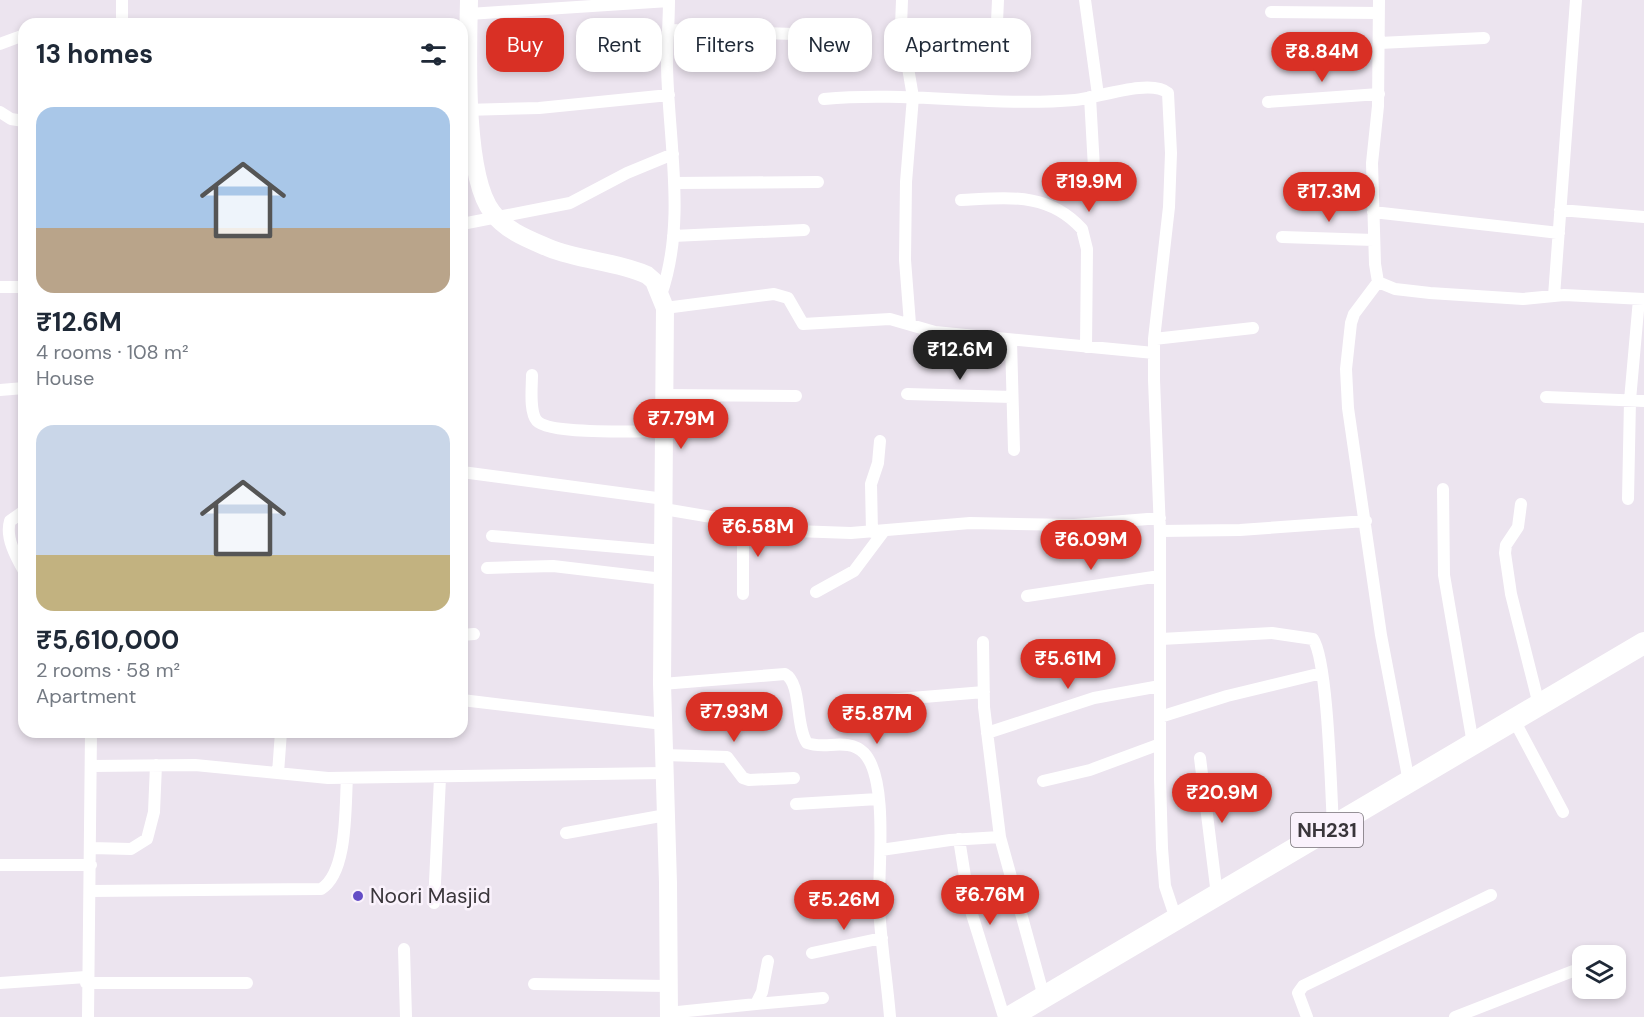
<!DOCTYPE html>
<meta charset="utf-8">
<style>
:root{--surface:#fff;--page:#f6f6f7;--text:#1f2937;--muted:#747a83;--accent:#d93025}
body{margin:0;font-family:"DM Sans",sans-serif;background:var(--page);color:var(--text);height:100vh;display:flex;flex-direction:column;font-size:22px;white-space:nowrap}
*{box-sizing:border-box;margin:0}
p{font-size:20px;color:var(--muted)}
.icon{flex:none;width:33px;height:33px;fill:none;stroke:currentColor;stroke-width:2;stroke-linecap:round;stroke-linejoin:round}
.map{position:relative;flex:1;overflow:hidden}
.panel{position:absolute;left:18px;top:18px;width:450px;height:720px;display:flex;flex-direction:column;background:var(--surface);border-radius:18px;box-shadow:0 3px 9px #0003}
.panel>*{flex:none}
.top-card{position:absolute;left:486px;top:18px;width:570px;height:54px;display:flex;gap:12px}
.controls{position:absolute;left:1572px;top:945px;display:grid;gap:12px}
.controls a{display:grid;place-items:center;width:54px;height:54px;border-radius:12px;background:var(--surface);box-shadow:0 3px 9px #0003;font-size:30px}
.price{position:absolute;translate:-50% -51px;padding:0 14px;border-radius:21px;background:var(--accent);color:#fff;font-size:20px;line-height:39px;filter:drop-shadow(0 2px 3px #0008)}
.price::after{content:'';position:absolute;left:50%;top:36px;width:18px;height:14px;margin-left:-9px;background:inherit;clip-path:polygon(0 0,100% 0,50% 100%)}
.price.selected{background:#222;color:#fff}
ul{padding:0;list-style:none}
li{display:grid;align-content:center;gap:12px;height:318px;padding:0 18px}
li span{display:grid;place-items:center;height:186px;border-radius:18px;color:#555}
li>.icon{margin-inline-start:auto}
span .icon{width:108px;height:108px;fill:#fffc;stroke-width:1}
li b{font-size:26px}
h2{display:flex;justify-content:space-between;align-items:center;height:72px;padding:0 18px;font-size:26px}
.tag{padding:0 21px;border-radius:18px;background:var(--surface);box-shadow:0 3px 9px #0003;font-size:21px;line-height:54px}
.tag.selected{background:var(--accent);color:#fff}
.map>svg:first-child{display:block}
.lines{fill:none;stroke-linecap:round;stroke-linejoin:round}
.street{stroke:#fff;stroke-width:12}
.secondary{stroke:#fff;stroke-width:18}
.highway{stroke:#fff;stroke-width:22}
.poi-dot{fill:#644dc6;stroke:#faf2fc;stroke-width:2}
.labels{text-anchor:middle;stroke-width:5;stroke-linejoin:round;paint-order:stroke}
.shield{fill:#faf2fc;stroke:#746e75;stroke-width:1.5}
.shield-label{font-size:20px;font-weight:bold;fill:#3a363b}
.poi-label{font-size:21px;fill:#3a363b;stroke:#faf2fc;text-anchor:start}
</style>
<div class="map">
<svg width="1644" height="1017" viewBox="0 0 1644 1017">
<rect width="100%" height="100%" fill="#ece4ef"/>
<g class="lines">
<!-- street -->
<path class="street" d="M122,0V24
M902,0L901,27L913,97L906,182L905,260L910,324
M1085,0L1098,95
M1379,0L1378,106L1372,163L1375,264L1378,282L1395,289L1430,293L1523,299L1564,295L1644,299
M1271,12L1379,13
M469,14L669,1
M997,22L998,0
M669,30L827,35
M1379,43L1484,38
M0,44L24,35
M1090,97L1094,168
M824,99C908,91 991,107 1075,100C1097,98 1151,78 1168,93L1171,153L1169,207L1154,339V380L1160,531V779L1162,848L1165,886L1176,919
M1268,102L1379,94
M464,110L539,108L669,95
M0,112L11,119L24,121
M674,183L818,182
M961,200C1006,198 1048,191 1082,229L1087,249L1086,347
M1560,210L1644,217
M1373,212L1559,233
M462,224L570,203L627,173L673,154
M673,236L804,230
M1282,237L1374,240
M1378,282L1354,314L1351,323L1346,369L1348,408L1381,635L1409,782
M0,287H24
M661,295C687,221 668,140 667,64C667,43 669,21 669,0
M1554,296L1576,0
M665,308L774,294L788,298L803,324L890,319L935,332L1154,353
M1154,339L1253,328
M1011,341L1014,450
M532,375C532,387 529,412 537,421C550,435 642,431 663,431
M0,390L24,388
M907,394L1012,397
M663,395L796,396
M1546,397L1644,401
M462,472L664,499
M1443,489L1444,575L1473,744
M1628,499L1630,400L1639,299
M1521,504L1518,527L1506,545L1505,553L1511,594L1539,705
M664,509L795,531L851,533L970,523L1074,525L1160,518
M24,511L10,521C5,537 16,557 24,571
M1160,531L1240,530L1366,521
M872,532L871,484L878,463L880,441
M492,536L664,551
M487,568L553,566L663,579
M816,592L854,571L884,531
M743,594V521
M1027,596L1160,576
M462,635L474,634
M1161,639L1272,633L1313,639C1328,660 1331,793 1333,826
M983,642L984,707L1000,837L1044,997
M662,684L785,674C802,683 795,726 807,743C825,750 848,737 864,753C889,779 878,871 879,907C881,944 887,980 890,1017
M462,700L663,724
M875,701L984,692
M1160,717L1227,696L1322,673
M1514,720L1563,812
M987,733L1094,698L1160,686
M664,755L727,757L743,778L749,780L794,778
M1200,758L1217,895
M91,766L195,765L328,778L664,773
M278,773L281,732
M1043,781L1090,770L1160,744
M796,804L878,799
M566,833L666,815
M959,839L970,908L1004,1017
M91,848L131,849L147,839L154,812L156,765
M881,850L950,840L1000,837
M0,865H91
M90,891L321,889C348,873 345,806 347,778
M434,903L440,778
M404,949L406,1017
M812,953L882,938
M0,983L86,977
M86,983H247
M534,984L668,986
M756,1004L823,998
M668,1013L756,1004L762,992L768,961
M88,1017L91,732
M1307,1017L1298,993L1303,986L1491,895
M1455,1017L1573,971"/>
<!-- secondary -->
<path class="secondary" d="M469,0C468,50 463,174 492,212C506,231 528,239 549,248C581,261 616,261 647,275L654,281L665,308L662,684L668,883L669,1017"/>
<!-- highway -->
<path class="highway" d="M1010,1017L1644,643"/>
</g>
<!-- markers -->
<circle class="poi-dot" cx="358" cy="896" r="6"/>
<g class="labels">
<!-- shield labels -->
<rect class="shield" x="1291" y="813" width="72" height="34" rx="4.5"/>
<g class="shield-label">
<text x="1327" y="837">NH231</text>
</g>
<!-- poi labels -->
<g class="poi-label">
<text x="370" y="903">Noori Masjid</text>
</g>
</g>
</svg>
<div class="controls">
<a><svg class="icon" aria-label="layers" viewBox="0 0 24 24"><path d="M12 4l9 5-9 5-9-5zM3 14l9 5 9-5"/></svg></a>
</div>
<b class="price" style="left:1322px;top:83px">₹8.84M</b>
<b class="price" style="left:1089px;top:213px">₹19.9M</b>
<b class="price" style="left:1329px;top:223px">₹17.3M</b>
<b class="price selected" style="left:960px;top:381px">₹12.6M</b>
<b class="price" style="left:681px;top:450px">₹7.79M</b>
<b class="price" style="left:758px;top:558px">₹6.58M</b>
<b class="price" style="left:1091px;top:571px">₹6.09M</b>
<b class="price" style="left:1068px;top:690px">₹5.61M</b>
<b class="price" style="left:734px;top:743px">₹7.93M</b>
<b class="price" style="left:877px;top:745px">₹5.87M</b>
<b class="price" style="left:1222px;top:824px">₹20.9M</b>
<b class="price" style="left:990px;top:926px">₹6.76M</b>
<b class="price" style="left:844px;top:931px">₹5.26M</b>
<div class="top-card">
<a class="tag selected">Buy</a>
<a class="tag">Rent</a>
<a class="tag">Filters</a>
<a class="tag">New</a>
<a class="tag">Apartment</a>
</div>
<section class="panel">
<h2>13 homes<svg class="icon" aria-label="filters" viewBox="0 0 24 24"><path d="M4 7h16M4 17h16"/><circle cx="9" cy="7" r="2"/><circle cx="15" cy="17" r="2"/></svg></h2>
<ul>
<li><span style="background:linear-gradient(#a9c7e8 65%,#b9a48a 0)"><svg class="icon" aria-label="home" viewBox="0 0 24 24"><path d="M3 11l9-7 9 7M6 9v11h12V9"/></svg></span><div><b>₹12.6M</b><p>4 rooms · 108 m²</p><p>House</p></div></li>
<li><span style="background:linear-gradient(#c9d6e8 70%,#c2b280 0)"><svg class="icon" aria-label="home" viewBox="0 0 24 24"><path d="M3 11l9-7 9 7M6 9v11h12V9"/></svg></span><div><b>₹5,610,000</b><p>2 rooms · 58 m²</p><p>Apartment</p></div></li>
</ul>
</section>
</div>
